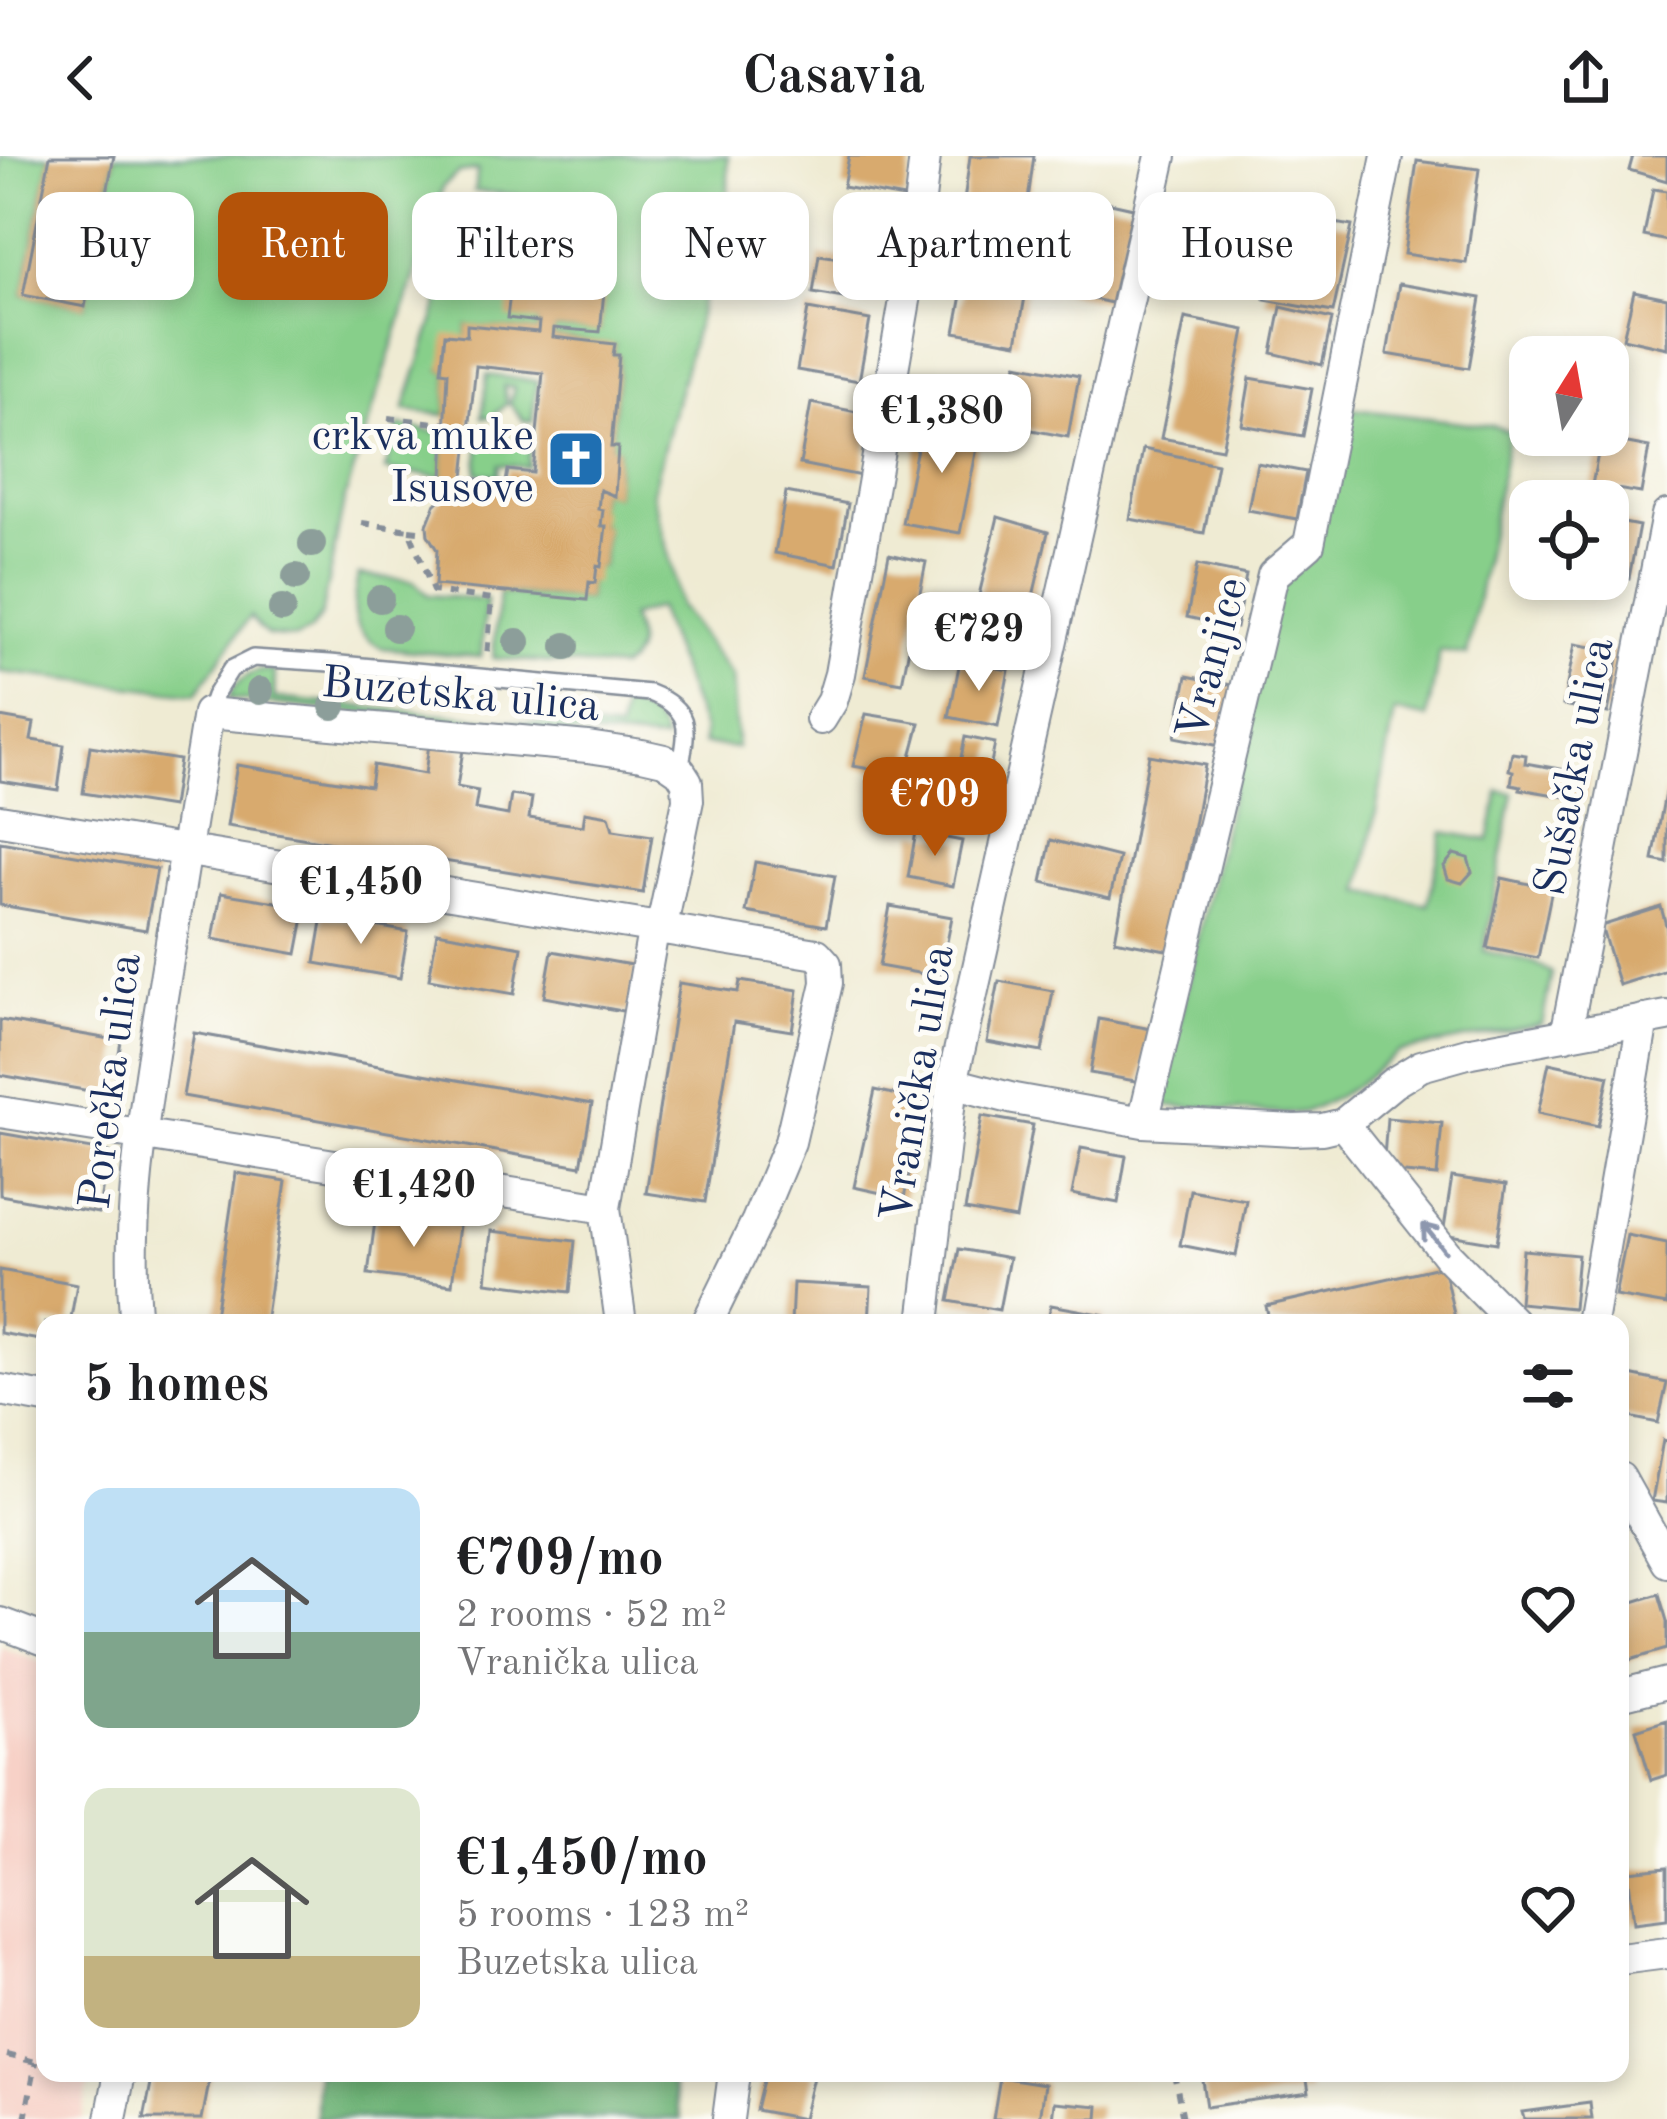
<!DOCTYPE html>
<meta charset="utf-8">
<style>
:root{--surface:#fff;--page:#f6f6f6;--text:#202124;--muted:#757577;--accent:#b45309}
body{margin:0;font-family:"Old Standard TT",serif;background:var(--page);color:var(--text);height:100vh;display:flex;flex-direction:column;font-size:45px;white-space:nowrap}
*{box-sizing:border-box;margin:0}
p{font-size:39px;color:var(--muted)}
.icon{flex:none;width:66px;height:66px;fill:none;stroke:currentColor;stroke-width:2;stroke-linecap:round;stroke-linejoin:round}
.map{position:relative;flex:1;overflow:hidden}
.sheet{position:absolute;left:36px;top:1158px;width:1593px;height:768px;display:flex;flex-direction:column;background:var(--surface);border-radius:24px;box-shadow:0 6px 18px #0003}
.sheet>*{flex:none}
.banner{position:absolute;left:36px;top:36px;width:1596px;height:108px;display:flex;gap:24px}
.needle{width:78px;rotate:11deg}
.fabs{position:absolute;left:1509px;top:180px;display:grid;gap:24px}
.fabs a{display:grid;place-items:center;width:120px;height:120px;border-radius:24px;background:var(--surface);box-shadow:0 6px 18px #0003;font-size:60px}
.price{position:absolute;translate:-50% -102px;padding:0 27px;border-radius:24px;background:#fff;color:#222;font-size:39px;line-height:78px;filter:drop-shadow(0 3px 6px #0008)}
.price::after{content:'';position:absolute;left:50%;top:72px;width:36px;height:27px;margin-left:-18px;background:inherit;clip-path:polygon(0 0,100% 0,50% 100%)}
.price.active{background:var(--accent);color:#fff}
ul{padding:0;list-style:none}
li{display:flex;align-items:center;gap:36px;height:300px;padding:0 48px}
li span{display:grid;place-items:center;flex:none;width:336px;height:240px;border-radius:24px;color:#555}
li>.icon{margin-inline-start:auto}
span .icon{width:144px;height:144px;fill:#fffc;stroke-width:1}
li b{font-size:51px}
h2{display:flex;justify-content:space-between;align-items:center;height:144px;padding:0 48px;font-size:51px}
.pill{padding:0 42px;border-radius:24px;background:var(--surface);box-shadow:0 6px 18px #0003;font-size:42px;line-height:108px}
.pill.active{background:var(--accent);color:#fff}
header{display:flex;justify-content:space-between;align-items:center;height:156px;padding:0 48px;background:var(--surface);font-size:54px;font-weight:800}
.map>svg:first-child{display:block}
.built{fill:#f7d1c7}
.green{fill:#87cf8a;stroke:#517f74;stroke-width:3}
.forest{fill:#6db276;stroke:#44706a;stroke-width:3}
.building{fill:#d8aa6e;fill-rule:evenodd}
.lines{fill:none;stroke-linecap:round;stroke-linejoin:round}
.lane-casing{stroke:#858d98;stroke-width:20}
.street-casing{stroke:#858d98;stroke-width:34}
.path{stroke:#858d98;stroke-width:6;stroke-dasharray:9 9;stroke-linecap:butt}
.lane{stroke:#fff;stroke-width:15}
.street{stroke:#fff;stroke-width:30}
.tree{fill:#8c9e9a}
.oneway{stroke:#8d97ae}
.labels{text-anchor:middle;stroke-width:10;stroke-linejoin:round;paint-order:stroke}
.poi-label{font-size:45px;fill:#1b2f5e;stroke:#fdfcf7;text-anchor:end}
.street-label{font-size:45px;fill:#1b2f5e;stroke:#fdfcf7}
</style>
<header><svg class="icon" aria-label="back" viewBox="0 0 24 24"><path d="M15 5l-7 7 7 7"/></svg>Casavia<svg class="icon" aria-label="share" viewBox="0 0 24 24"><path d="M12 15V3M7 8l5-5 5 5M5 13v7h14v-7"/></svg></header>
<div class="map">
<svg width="1667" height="1963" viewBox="0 0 1667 1963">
<rect width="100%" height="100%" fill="#fdfcf7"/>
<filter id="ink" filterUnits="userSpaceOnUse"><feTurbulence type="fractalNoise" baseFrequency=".00833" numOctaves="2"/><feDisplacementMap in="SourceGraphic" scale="24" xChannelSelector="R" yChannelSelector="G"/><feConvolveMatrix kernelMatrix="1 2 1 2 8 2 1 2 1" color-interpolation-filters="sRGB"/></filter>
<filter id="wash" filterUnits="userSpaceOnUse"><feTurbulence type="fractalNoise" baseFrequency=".004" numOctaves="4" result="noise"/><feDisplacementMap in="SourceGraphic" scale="48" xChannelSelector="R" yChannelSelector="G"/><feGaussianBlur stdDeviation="2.7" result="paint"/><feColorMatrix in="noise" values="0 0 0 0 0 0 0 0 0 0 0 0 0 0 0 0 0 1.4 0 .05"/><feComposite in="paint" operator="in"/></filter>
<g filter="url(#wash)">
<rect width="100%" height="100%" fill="#efebd3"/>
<!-- built -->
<path class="built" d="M0,1491L45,1508V1917H91L81,1963H0Z"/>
<!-- green -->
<path class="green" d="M0,0H50L23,139L85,150L115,0H728V36L698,163L652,336L673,416L679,450L732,521L737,592L703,588V574L657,452L630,461C638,483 643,498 621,512L493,502L499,437L587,444L589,426L597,410H602L606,371L601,370L598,353L600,334L615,339L618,292L611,291L619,200L613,199L615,189L553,181L554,172L600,175L608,85L562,80L565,43L474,35L478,14L458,17L443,30L344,345L321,460L310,475L295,482L268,479L260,473L250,460L196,538L0,516Z
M464,65L518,70L514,110L504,117L450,112Z
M445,129L510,136L539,166L538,176L467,170V180L441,214L448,216L446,259L404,254Z
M487,219L537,225L532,266L524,265L510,248L514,231L504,230L507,248L492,261H482Z
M1345,252L1494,270L1509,276L1467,499L1440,495L1427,562L1395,556L1361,735L1428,749L1443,676L1489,684L1499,635L1513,637L1484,795L1534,807L1552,817L1542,868L1398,896L1354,931L1318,951L1303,956L1284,958L1160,949L1280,427Z
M399,270L445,277L443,321L385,314Z
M481,276L489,277L503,292L521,277L531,278L528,311L499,309L498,319L477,317Z
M358,419L413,425L428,439L486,444L481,501L382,492C347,474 352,452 358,419Z
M264,514L275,515L274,542L619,575L623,548C644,555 659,562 665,585L508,573L229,543C233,527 248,517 264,514Z"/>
<!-- forest -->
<path class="forest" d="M317,1917H663L672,1927L682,1963H316Z"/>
<g id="blocks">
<!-- building -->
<path class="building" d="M50,0H114L85,151L23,139Z
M849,0H913L904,42L843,31Z
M970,0H1034L1019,109L957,98Z
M1633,0H1667V25L1629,14Z
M1417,5L1479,13L1466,107L1404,98Z
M1653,33L1667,35V85L1644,80Z
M522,39L565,43L562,80L609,85L600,176L554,172L553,181L615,188L613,199H619L611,291H618L615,340L600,334L598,353L603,354L601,370H606L601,411L597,410L595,427L589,426L587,444L435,429L437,394L428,379L427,369L435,349L441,343L443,321L448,216L441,215L445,178L467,180V169L538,176L539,166L507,162ZM476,210L543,217L533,317L508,314L506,326L464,321Z
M1075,39L1133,52L1111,147L1054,134Z
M1209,51L1270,62L1259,123L1197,112Z
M1283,58L1352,70L1333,156L1265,144Z
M819,99L869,106L862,145L813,137Z
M966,118L1027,129L1017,187L955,176Z
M1399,128L1481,142L1469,212L1387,198Z
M1634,135L1667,142V192L1623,182Z
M1281,151L1332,163L1322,209L1272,197Z
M808,153L870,164L859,225L797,214Z
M1185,162L1245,174L1222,293L1161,282Z
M1017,208L1079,220L1068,281L1006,269Z
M1250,222L1312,233L1303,280L1242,269Z
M811,247L872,259L861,320L800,308Z
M923,262L981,272L960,377L902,367Z
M1601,282L1649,291L1641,337L1592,329Z
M1143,293L1217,308L1204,377L1130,363Z
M1257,307L1306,316L1297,363L1248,354Z
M786,336L848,348L837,409L775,397Z
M998,361L1048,376L1024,479L973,464Z
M1608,364L1639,370L1629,422L1608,418Z
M889,398L926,406L902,527L865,520Z
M1197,409L1246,419L1236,472L1187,461Z
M1575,488L1619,496L1608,557L1563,549Z
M960,505L1009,514L998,571L949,561Z
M1187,520L1236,530L1225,591L1175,581Z
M866,558L920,567L906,619L853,610Z
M0,561L34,567L31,584L64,589L58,634L0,625Z
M965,581L995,587L986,634L956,628Z
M429,588L463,594L457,631L478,635L475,653L508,659L511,639L532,642L529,662L583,670L585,656L609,660L613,674L652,680L643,737L227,670L237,609L370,630L373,609L425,618Z
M90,590L179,604L172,651L83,637Z
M1512,597L1526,599L1525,607L1589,618L1585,644L1520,633L1521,630L1511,628L1513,615L1509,614Z
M1149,599L1205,609L1171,795L1115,784Z
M1665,637H1667V707L1653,704Z
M916,676L962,685L953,730L908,721Z
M1051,684L1119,701L1110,742L1042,726Z
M0,686L157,713L146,774L0,749Z
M1454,698L1468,702L1472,716L1462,727L1448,723L1444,710Z
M755,706L835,720L826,770L746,756Z
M1502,722L1552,733L1538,802L1487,792Z
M221,737L306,751L297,798L213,783Z
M890,750L952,761L940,821L879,810Z
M1661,751L1667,773V814L1619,829L1601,770Z
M323,760L408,776L400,822L315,807Z
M437,776L522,791L514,838L429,823Z
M552,795L637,810L628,856L544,841Z
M740,825L798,834L792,875L734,866L705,1046L646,1037L679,827L738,836Z
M999,825L1053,835L1042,896L987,886Z
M1099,863L1151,873L1141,926L1090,917Z
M0,864L121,885L112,939L0,919Z
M194,877L592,948L581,1010L183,940Z
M1549,907L1609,920L1598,970L1538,957Z
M875,934L925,945L904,1042L854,1031Z
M982,960L1033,969L1016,1063L965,1054Z
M1387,962L1442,967L1437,1020L1383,1015Z
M0,977L109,996L98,1057L0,1039Z
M1081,992L1126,1000L1118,1047L1072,1038Z
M236,1017L286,1025L265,1167H214Z
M1452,1021L1506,1029L1497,1087L1443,1078Z
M1190,1034L1246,1044L1236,1100L1180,1089Z
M376,1058L459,1069L452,1129L368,1118Z
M491,1075L575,1085L570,1136L486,1126Z
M1627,1079L1667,1087V1149L1615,1140Z
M959,1093L1009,1102L999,1154L949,1145Z
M1523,1094L1578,1099L1573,1152L1519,1147Z
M1443,1110L1455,1162L1432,1167H1270L1266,1150Z
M0,1114L77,1128L70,1167H45V1185L0,1177Z
M793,1127L871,1131L869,1167H791Z
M1051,1149L1105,1159L1103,1167H1047Z
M1620,1217L1667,1227L1658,1267L1620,1259Z
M1663,1284L1667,1285V1347L1652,1345Z
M1659,1438L1667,1465V1493L1620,1507V1450Z
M1667,1564V1619L1651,1624L1636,1574Z
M1667,1711V1763L1634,1767L1628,1715Z
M153,1917H211L202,1963H144Z
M765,1917H814L803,1963L756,1954Z
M1201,1917H1306L1309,1936L1206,1951Z
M1000,1921L1045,1928L1040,1963H993Z
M1055,1946L1099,1950L1098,1963H1053Z
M1590,1947L1592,1963H1524L1522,1956Z"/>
</g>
</g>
<g filter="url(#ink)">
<use href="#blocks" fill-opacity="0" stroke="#858d98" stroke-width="3"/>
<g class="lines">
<defs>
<path id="lane" d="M208,557L214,540L231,513L253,502L330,507L650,537C694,554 687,574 680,615"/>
<path id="street" d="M821,563L832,545L840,518L915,87L925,0
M0,664L817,798L826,808L827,827L790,986L757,1065L707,1167
M1566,879L1667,359
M952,927L1014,943L1143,966L1294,974L1322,973L1343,968L1393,927L1421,910L1471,896L1667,860
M0,956L605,1052
M1143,966L1273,419L1309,388L1387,0
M1343,968L1448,1100L1514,1167
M136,1167C125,1066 143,965 158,866C174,763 191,660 208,557L588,591L642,599L664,604L680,615L687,626L688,644L662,770
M621,1167L605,1052L654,769
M924,1167L952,927L1161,0
M1591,1167L1643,864
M0,1234L45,1242
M1620,1322L1667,1406
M0,1467L45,1484
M1620,1539L1667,1527
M1620,1803L1667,1797
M111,1963L120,1917
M728,1963L734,1917"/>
</defs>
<!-- lane casing -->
<use href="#lane" class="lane-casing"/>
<!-- street casing -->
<use href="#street" class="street-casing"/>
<!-- path -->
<path class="path" d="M456,46L520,55
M433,117L511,127
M388,262L446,268
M362,367L409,374L433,435L492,443L487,500
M409,374L428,376
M7,1899L36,1906L45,1899
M1174,1917L1183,1963
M25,1963L36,1906"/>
<!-- lane -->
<use href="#lane" class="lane"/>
<!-- street -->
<use href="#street" class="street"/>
</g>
<!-- trees -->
<g class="tree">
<circle cx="312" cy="388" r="14"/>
<circle cx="296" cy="421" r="14"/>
<circle cx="380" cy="443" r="14"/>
<circle cx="282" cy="453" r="14"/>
<circle cx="396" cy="472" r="14"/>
<circle cx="517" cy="486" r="14"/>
<circle cx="566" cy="490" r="14"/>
<circle cx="260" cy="535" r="14"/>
<circle cx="333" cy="550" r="14"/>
</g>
<!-- one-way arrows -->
<defs><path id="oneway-shaft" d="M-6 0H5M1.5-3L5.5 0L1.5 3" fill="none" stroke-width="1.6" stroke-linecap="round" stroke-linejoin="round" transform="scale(3)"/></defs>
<use class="oneway" href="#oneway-shaft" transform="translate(1434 1082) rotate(-129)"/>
</g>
<!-- icons -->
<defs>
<symbol id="church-square" viewBox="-11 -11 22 22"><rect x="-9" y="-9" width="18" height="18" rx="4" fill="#1f6fb2" stroke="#fdfcf7"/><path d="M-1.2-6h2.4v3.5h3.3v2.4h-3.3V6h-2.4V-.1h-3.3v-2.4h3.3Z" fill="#fff"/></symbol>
</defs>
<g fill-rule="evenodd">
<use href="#church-square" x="543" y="270" width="66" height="66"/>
</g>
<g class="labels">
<!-- poi labels -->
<g class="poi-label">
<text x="534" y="293">crkva muke<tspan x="534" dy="52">Isusove</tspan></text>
</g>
<!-- street labels -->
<g class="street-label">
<text transform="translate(1210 502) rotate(-75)" y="16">Vranjice</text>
<text transform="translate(461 536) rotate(5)" y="16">Buzetska ulica</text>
<text transform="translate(1572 610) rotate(-79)" y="16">Sušačka ulica</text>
<text transform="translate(108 925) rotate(-83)" y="16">Porečka ulica</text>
<text transform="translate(915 927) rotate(-81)" y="16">Vranička ulica</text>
</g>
</g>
</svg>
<div class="fabs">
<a><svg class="needle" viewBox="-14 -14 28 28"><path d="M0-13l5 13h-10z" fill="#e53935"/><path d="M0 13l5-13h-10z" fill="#757577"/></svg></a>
<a><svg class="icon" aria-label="locate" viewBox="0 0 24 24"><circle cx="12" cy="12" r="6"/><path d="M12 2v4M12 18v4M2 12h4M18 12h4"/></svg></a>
</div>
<b class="price" style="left:942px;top:320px">€1,380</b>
<b class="price" style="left:979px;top:538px">€729</b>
<b class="price active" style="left:935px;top:703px">€709</b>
<b class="price" style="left:361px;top:791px">€1,450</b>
<b class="price" style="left:414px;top:1094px">€1,420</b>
<div class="banner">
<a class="pill">Buy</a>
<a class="pill active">Rent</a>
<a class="pill">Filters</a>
<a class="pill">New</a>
<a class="pill">Apartment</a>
<a class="pill">House</a>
</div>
<section class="sheet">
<h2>5 homes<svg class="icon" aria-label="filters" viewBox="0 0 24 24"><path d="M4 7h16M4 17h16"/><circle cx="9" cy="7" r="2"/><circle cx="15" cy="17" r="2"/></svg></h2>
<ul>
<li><span style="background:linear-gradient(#bfe0f5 60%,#7fa58c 0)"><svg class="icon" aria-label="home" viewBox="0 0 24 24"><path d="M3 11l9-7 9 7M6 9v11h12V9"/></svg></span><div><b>€709/mo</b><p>2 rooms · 52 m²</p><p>Vranička ulica</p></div><svg class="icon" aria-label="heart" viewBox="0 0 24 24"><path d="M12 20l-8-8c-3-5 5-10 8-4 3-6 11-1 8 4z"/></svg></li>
<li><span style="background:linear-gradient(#dfe7d0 70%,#c2b280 0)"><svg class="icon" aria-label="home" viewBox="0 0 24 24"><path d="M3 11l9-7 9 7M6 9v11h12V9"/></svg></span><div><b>€1,450/mo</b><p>5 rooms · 123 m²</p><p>Buzetska ulica</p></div><svg class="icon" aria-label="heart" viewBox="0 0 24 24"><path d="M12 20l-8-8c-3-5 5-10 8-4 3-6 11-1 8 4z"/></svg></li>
</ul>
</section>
</div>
